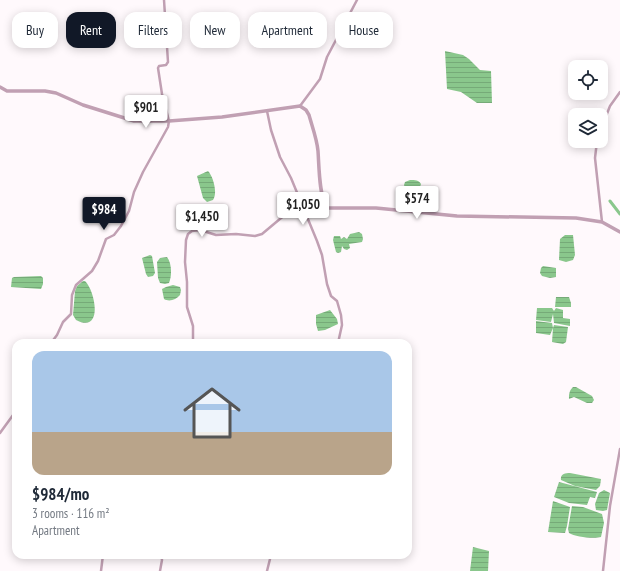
<!DOCTYPE html>
<meta charset="utf-8">
<style>
:root{--surface:#fff;--page:#f2f2f3;--text:#1f2937;--muted:#747a83;--line:#e0e1e3;--accent:#111827}
body{margin:0;font-family:"PT Sans Narrow",sans-serif;background:var(--page);color:var(--text);height:100vh;display:flex;flex-direction:column;font-size:15px;white-space:nowrap}
*{box-sizing:border-box;margin:0}
p{font-size:13px;color:var(--muted)}
.icon{flex:none;width:22px;height:22px;fill:none;stroke:currentColor;stroke-width:2;stroke-linecap:round;stroke-linejoin:round}
.map{position:relative;flex:1;overflow:hidden}
.sheet{position:absolute;left:12px;top:339px;width:400px;height:220px;display:flex;flex-direction:column;background:var(--surface);border-radius:12px;box-shadow:0 2px 10px #0003}
.sheet>*{flex:none}
.guide{position:absolute;left:12px;top:12px;width:400px;height:36px;display:flex;gap:8px}
.buttons{position:absolute;left:568px;top:60px;display:grid;gap:8px}
.buttons a{display:grid;place-items:center;width:40px;height:40px;border-radius:8px;background:var(--surface);box-shadow:0 2px 10px #0003;font-size:20px}
.price{position:absolute;translate:-50% -34px;padding:0 9px;border-radius:4px;background:#fff;color:#222;font-size:13px;line-height:26px;filter:drop-shadow(0 1px 2px #0008)}
.price::after{content:'';position:absolute;left:50%;top:24px;width:12px;height:9px;margin-left:-6px;background:inherit;clip-path:polygon(0 0,100% 0,50% 100%)}
.price.on{background:var(--accent);color:#fff}
ul{padding:0;list-style:none}
li{display:grid;align-content:center;gap:8px;height:212px;padding:0 20px}
li+li{border-top:1px solid var(--line)}
li span{display:grid;place-items:center;height:124px;border-radius:12px;color:#555}
li>.icon{margin-inline-start:auto}
span .icon{width:72px;height:72px;fill:#fffc;stroke-width:1}
li b{font-size:17px}
.chip{padding:0 14px;border-radius:12px;background:var(--surface);box-shadow:0 2px 10px #0003;font-size:14px;line-height:36px}
.chip.on{background:var(--accent);color:#fff}
.map>svg:first-child{display:block}
.water{fill:url(#water-rules)}
.lines{fill:none;stroke-linecap:round;stroke-linejoin:round}
.canal{stroke:#8ac78c;stroke-width:3}
.minor{stroke:#c1a0b3;stroke-width:2.5}
.tertiary{stroke:#c1a0b3;stroke-width:3.5}
</style>
<div class="map">
<svg width="620" height="571" viewBox="0 0 620 571">
<defs>
<pattern id="water-rules" width="6" height="5" patternUnits="userSpaceOnUse"><rect width="6" height="5" fill="#8ac78c"/><path d="M0 2.5h6" fill="none" stroke="#76aa78"/></pattern>
</defs>
<rect width="100%" height="100%" fill="#fff9fc"/>
<!-- water -->
<path class="water" d="M445,51L463,55L469,59L480,70L491,71L492,103H477L461,92L447,89Z
M208,171C213,176 218,193 213,200L207,202L203,198L197,176Z
M410,180C415,180 419,180 421,184L419,190L414,192L406,191L404,185L405,182Z
M359,232L362,234L363,239L362,242L349,244L350,248L347,250L344,249L342,246L341,252L338,253L336,252L333,240L334,236H340L341,239L344,237L347,239L350,234Z
M565,235H573L575,255L573,260L566,262L559,260L560,239Z
M150,255L152,256L155,273L153,276L148,277L146,274L142,258Z
M167,257C172,263 172,276 169,283L165,284L160,283L158,278L157,262L160,258Z
M543,266L556,268V277L550,278L542,276L540,273L541,268Z
M41,276L43,278V284L41,289L11,287L12,278L14,277Z
M83,281H85C96,292 103,334 76,320L73,315L75,291L77,286Z
M173,285L180,287L181,290L180,295C176,300 169,302 164,299L162,289L166,287Z
M556,297H569L571,303V307H555Z
M537,308H552L554,311L556,308L563,310V318L570,319V326L554,323L553,314L551,322L536,320Z
M330,310L337,319L338,324L325,330L318,331L316,324V315Z
M536,321L552,323L553,328L554,325L568,327L566,342L563,344L552,342L553,328L550,335L536,333Z
M573,387H576L592,396L594,400L592,403H587L574,397L569,399C569,394 569,391 573,387Z
M570,473L601,479L600,486L596,490L575,486L561,480C560,474 565,473 570,473Z
M559,482L597,492L595,498L590,497L587,505L569,503L554,497Z
M604,490L610,493L607,510L603,511L596,510L595,504L599,493Z
M553,501L570,507L567,526L565,533L548,532Z
M572,506L583,507L602,514L604,523L601,537C594,539 575,537 569,533L568,529Z
M473,547L489,551L488,571H470Z"/>
<g class="lines">
<!-- canal -->
<path class="canal" d="M610,201L620,214"/>
<!-- minor -->
<path class="minor" d="M300,106L320,79L327,57L357,0
M267,111L271,130L280,157L291,178L317,241L322,255L327,284L331,296L337,301L341,315L342,325L338,343
M601,129L610,106L620,92
M597,141L595,158L602,222
M51,343L57,335L63,322L71,314L72,295L76,285L92,271L98,261L106,239L114,235L121,226L129,211L134,192L143,172L168,127L169,121L162,94L158,68L159,66L166,65L168,62L164,0
M193,343V326L187,307V282L185,262L186,240L188,234L192,231L200,230L216,235L236,234L255,236L262,234L293,208L301,203
M0,433L16,411
M101,571L103,555
M160,571L162,560L161,555
M267,571L271,555
M603,571L610,506L620,449"/>
<!-- tertiary -->
<path class="tertiary" d="M0,87L7,91H45L56,93L83,105L134,121H169L222,117L300,106L306,110L309,115C312,126 317,139 318,151C319,164 319,198 327,208H376L457,216L576,218L602,222L620,232"/>
</g>
</svg>
<div class="buttons">
<a><svg class="icon" aria-label="locate" viewBox="0 0 24 24"><circle cx="12" cy="12" r="6"/><path d="M12 2v4M12 18v4M2 12h4M18 12h4"/></svg></a>
<a><svg class="icon" aria-label="layers" viewBox="0 0 24 24"><path d="M12 4l9 5-9 5-9-5zM3 14l9 5 9-5"/></svg></a>
</div>
<b class="price" style="left:146px;top:129px">$901</b>
<b class="price" style="left:417px;top:220px">$574</b>
<b class="price" style="left:303px;top:226px">$1,050</b>
<b class="price on" style="left:104px;top:231px">$984</b>
<b class="price" style="left:202px;top:238px">$1,450</b>
<div class="guide">
<a class="chip">Buy</a>
<a class="chip on">Rent</a>
<a class="chip">Filters</a>
<a class="chip">New</a>
<a class="chip">Apartment</a>
<a class="chip">House</a>
</div>
<section class="sheet">
<ul>
<li><span style="background:linear-gradient(#a9c7e8 65%,#b9a48a 0)"><svg class="icon" aria-label="home" viewBox="0 0 24 24"><path d="M3 11l9-7 9 7M6 9v11h12V9"/></svg></span><div><b>$984/mo</b><p>3 rooms · 116 m²</p><p>Apartment</p></div></li>
</ul>
</section>
</div>
